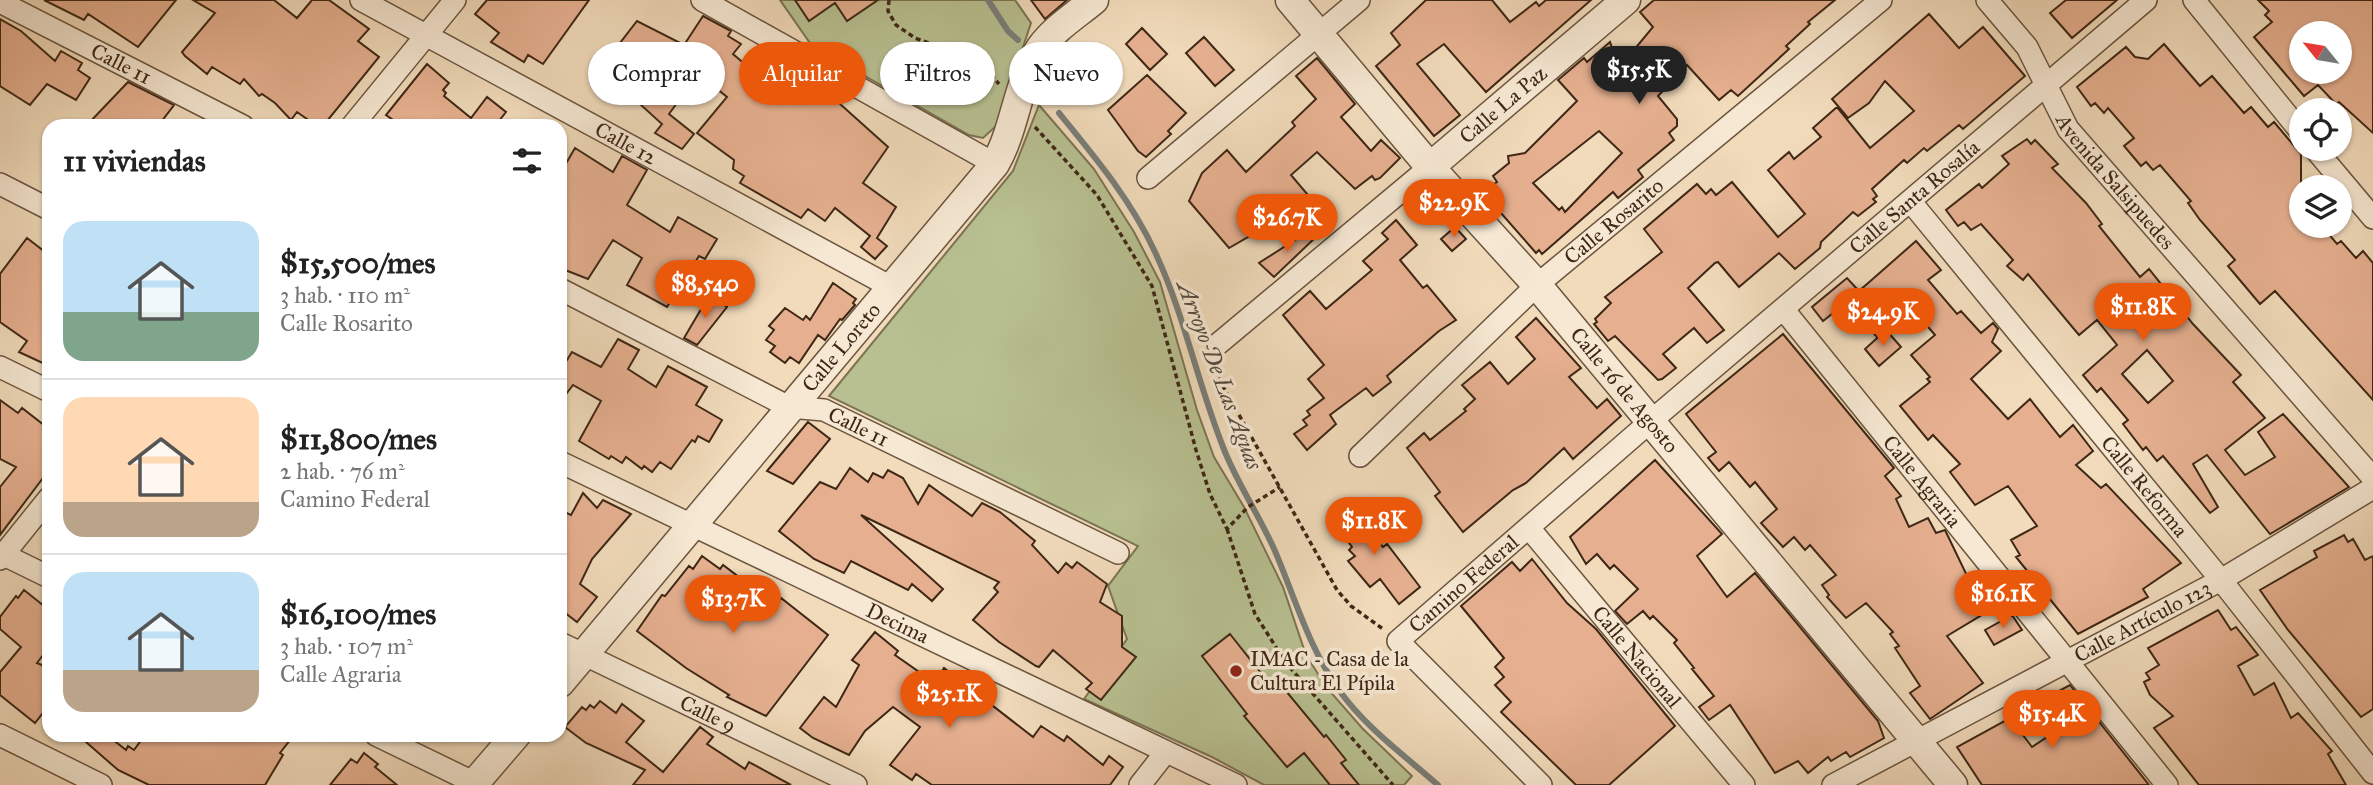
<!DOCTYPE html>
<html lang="es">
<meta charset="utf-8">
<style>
:root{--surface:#fff;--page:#f6f6f6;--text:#222;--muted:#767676;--line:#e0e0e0;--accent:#ea580c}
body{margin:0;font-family:"IM FELL Great Primer",serif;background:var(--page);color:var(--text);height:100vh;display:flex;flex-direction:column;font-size:26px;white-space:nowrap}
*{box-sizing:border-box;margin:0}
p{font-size:23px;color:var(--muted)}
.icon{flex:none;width:38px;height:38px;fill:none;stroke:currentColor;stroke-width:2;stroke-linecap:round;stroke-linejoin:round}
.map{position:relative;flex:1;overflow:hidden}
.panel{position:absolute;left:42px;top:119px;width:525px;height:623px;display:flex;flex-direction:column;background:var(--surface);border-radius:21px;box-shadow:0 2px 5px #0004}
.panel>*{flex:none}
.guide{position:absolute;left:588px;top:42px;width:665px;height:63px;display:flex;gap:14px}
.needle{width:46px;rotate:300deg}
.controls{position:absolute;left:2289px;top:21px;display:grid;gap:14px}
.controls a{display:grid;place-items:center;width:63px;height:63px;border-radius:50%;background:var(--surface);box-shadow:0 2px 5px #0004;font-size:35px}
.price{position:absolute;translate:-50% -60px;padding:0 16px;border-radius:24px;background:var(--accent);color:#fff;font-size:23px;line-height:46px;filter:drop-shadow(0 2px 4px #0008)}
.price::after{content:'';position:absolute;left:50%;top:42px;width:21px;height:16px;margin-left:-10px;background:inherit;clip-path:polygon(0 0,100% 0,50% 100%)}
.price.selected{background:#222;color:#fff}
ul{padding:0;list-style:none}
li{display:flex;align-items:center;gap:21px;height:175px;padding:0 21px}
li+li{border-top:2px solid var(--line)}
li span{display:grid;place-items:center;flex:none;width:196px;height:140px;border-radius:21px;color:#555}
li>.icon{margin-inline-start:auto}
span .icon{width:84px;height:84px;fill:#fffc;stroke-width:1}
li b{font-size:30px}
h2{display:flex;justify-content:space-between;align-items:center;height:84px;padding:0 21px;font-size:30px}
.chip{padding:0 24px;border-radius:32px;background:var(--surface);box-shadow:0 2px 5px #0004;font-size:24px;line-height:63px}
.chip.selected{background:var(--accent);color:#fff}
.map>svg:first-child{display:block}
.green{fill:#b8c091;stroke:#7b7453;stroke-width:2}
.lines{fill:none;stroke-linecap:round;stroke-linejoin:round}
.stream{stroke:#797e79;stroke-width:6}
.building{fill:#e6b090;stroke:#3e2715;stroke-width:2;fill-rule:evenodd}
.minor-casing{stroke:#6b543e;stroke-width:24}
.tertiary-casing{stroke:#6b543e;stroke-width:31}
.path{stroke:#3e2715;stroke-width:3.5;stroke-dasharray:5 3.5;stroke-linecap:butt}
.minor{stroke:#f6e8d3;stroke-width:21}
.tertiary{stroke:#f6e8d3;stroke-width:28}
.poi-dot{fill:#8f2418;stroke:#f6e8d3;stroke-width:2.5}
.labels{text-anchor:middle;stroke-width:7;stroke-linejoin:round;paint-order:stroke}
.street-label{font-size:21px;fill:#3e2715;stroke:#f6e8d3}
.poi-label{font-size:21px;fill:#3e2715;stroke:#f6e8d3;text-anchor:start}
.water-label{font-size:23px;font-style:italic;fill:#564b3f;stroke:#f6e8d3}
</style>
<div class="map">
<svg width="2373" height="785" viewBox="0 0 2373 785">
<rect width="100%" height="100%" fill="#f1dbbb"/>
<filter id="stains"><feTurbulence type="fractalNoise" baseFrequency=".00286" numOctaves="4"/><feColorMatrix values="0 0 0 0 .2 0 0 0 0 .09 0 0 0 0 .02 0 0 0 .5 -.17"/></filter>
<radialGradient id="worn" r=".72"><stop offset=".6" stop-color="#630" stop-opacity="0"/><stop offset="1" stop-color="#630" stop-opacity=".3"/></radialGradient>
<!-- green -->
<path class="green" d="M780,0H1015L1031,23L997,125L983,138L969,135L812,46Z
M1039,105L1094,169L1134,232L1160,282L1197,410L1214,457L1244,507L1283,587L1306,655L1327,688L1362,728L1412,776L1404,785H1264L1212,757L1084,699L1127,639L1108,586L1138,546L829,396L1013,171Z"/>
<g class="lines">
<!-- stream -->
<path class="stream" d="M988,0L1008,31L1018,40
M1059,113C1095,157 1131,200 1155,252C1185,316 1198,386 1225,452C1239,486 1260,517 1275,551C1295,598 1309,648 1339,690C1365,727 1404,755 1438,785"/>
</g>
<!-- building -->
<path class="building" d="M44,0H176L138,47L88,14L84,20Z
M193,0H274L297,18L312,0H329L369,29L358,41L379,57L323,126H317L297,112L291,120L275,103L262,94L259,96L244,79L240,84L212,67L207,74L185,56L182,52L215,13Z
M487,0H589L543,64L528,55L524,62L491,42L499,33L475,14Z
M795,0H878L847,21L835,3L809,21Z
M1031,0H1067L1045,19Z
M1426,0H1492L1510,22L1536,2L1539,6L1546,0H1591L1486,92L1444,44L1417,64L1460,115L1434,136L1376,66L1400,45L1391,33Z
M1654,0H1835L1808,22L1810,24L1786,46L1789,49L1738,96L1731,90L1719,100L1687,65L1658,96L1677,119V126L1669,133L1674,140L1638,170L1643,177L1618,198L1613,192L1542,254L1539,250L1536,253L1493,204L1499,198L1490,187L1497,182L1493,176L1509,163L1508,156L1525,153L1577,101L1558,80L1584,58L1587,62L1610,42L1619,68L1653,27L1640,12ZM1599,131L1622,153L1565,212L1562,207L1559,210L1533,183Z
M2066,0H2117L2072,38L2050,13Z
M2258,0H2373V133L2339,102L2336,104L2318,85L2304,96L2254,37L2272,22L2265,15L2269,11ZM2301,33H2340V72H2301Z
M1929,14L1959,48L1983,27L2025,76L1963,129L1959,125L1927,151L1924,148L1907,163L1904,160L1872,189L1877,196L1873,199L1876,202L1858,216L1853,212L1821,242L1820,248L1795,269L1779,253L1739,287L1718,262L1715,263L1688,288L1724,330L1707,343L1694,328L1663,354L1676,368L1662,379L1658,380L1615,336L1608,341L1594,324L1597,322L1595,319L1611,303L1605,297L1662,252L1644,229L1697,184L1706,194L1711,189L1716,195L1732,182L1778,237L1805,214L1768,170L1789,152L1794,159L1821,137L1813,128L1837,107L1870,148L1914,111L1885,81L1869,103L1848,118L1832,99Z
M703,16L731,31L728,36L741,44L733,54L746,65L744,67L787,99L790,93L810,104L820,86L888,147L863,183L896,207L877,238L887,246L875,259L861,247L870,236L835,208L825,221L808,209L801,218L740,183L744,176L733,169L734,160L697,133L727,97L698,74L669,114L694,134L682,149L655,133L662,124L641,105L670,70L620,43L637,21L684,45Z
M0,19L21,31L55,61L61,51L82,63L78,70L90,78L76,100L47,84L30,105L0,86Z
M1142,28L1167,54L1150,70L1126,44Z
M1204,37L1234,70L1215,86L1186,53Z
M2164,44L2200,86L2212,76L2244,113L2251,107L2268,127L2274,122L2301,154V226H2322L2337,244L2341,241L2356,258L2363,251L2373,263V400L2275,291L2260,304L2228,266L2235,260L2200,220L2188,203L2191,201L2160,165L2153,170L2146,162L2141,166L2124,146L2134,138L2108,108L2104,113L2095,103L2091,106L2077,87L2126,47L2135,57L2148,59Z
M1317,58L1355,104L1341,117L1371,151L1381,140L1400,158L1380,178L1375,180L1372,176L1355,189L1317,152L1291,175L1308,195L1266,224L1267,226L1229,248L1189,201L1202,173L1227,150L1246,172L1295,126L1292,122L1316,99L1296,76Z
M427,64L449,83L443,90L446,93L444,96L471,118L487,97L506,112L495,126H402L386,115Z
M1147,75L1186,113L1168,131L1171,134L1146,157L1138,151L1108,110Z
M128,82L174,105L158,126H86Z
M2027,139L2031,144L2035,140L2058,164L2052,168L2086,203L2102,224L2099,226L2140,277L2149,269L2193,324L2241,375L2233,382L2265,418L2225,450L2245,475L2275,457L2258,432L2283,414L2349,487L2270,534L2207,455L2193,464L2218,507L2210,513L2163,456L2157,461L2146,447L2143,450L2123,424L2128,420L2101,388L2097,392L2083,375L2117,345L2097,320L2079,335L2028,274L2023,280L2007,266L2013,260L1981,224L1971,230L1964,222L1958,226L1946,210L1979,184L1982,188L2009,164L2002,156ZM2147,350L2173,381L2148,403L2122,374Z
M575,148L613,172L622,156L647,170L627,205L670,232L678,217L717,239L705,259L699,256L667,307L627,285L642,258L613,240L588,279L560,268V174Z
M1396,220L1417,245L1400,260L1423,288L1427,285L1456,320L1439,331L1387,376L1391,382L1373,396L1366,388L1330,415L1336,424L1307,450L1294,434L1307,425L1303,420L1310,415L1307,411L1324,398L1308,379L1324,365L1283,315L1310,291L1326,309L1372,270L1363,261L1388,239L1382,233Z
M1455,227L1466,239L1452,251L1441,239Z
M1312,229L1317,236L1274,277L1259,263Z
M27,238L49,255V366L19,352L27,341L0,322V274Z
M1916,241L1941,270L1928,280L1957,314L1961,311L1981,333L1993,323L1998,329L1992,342L2001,351L1971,379L2008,419L2030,399L2060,437L2073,425L2093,451L2076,465L2101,488L2106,484L2181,563L2143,589L2148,597L2078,634L2016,557L2020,555L2011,540L2037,526L2008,486L1975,505L1950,472L1960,464L1933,435L1928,440L1900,406L1930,382L1927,379L1930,377L1911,355L1935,335L1911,307L1877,337L1847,302L1823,321L1812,307L1847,278L1859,291Z
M833,283L856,299L853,303L855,305L842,320L840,319L825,340L818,335L799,363L790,357L785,363L770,352L775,346L766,340L774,330L769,326L785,308L803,320L806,316L810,320Z
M710,294L727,307L697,345L684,338Z
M1536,318L1581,368L1569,377L1597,408L1607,399L1621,416L1573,459L1564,448L1526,483L1513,490L1463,532L1435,496L1440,492L1407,448L1424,433L1430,440L1466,411L1464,409L1475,399L1462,385L1490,362L1508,384L1535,359L1516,337Z
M1886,330L1901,347L1879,366L1865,349Z
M1783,334L1894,468L1885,476L1901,496L1896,499L1909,527L1928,518L1936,533L1945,530L1985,613L1947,636L1983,683L1930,719L1910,693L1920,686L1895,648L1899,646L1890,634L1893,632L1866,603L1846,618L1827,597L1829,595L1822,585L1836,575L1810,545L1805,550L1794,537L1783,547L1761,523L1777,509L1755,482L1750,487L1729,462L1719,471L1708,458L1716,452L1686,414Z
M618,339L639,350L628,369L656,387L668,366L707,387L696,405L722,420L709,442L698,436L695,442L692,440L671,469L660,462L652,472L644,466L642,469L626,457L622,463L611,456L609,459L579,441L601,401L573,385L560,402V371L572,352L601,367Z
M0,400L18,413L22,408L49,429V470L0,535V487L16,467L0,459Z
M808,422L830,439L793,484L767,471Z
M1655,460L1722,534L1697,556L1727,597L1755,573L1878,721L1884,738L1850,757L1846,752L1831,761L1828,757L1808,773L1798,761L1775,773L1730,705L1709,720L1699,707L1714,696L1692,669L1694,668L1674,643L1677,640L1653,616L1650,619L1643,611L1627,624L1615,611L1638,589L1614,565L1610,569L1597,554L1586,564L1570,537Z
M850,468L868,482L873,473L883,478L888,470L903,478L918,504L929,485L972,516L982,503L1000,512L1035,541L1032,545L1058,573L1066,563L1072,568L1077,562L1107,584L1100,602L1122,616V647L1136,657L1101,700L1086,689L1092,683L1053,650L1039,667L1036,666L999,642L973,620L998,592L994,588L999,582L861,515L943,589L932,601L912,584L908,590L851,561L844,573L814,559L779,531L820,482L836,489Z
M583,493L597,508L603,500L631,514L592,559L580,584L597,597L577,622L560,609V510L571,515Z
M1350,504L1383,547L1387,544L1420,587L1399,604L1380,579L1370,587L1348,561L1355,556L1349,550L1352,547L1332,520Z
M2344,535L2348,542L2353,539L2365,560L2373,556V709L2361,717L2288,630L2260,590L2317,557L2314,551Z
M702,556L720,569L723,565L776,605L781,598L828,635L766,716L727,697L729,695L686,668L637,631L662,595L665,596L689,566L693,569Z
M1532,559L1567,603L1596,629L1675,726L1609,785H1576L1501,712L1511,702L1495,685L1504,677L1495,667L1504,658L1461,606L1512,562L1520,571Z
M24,590L49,610V647L37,663L49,668V705L35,723L0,695V672L21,647L0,629V617L16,596L18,598Z
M2218,610L2231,630L2236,627L2258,655L2238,666L2254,695L2274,683L2291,718L2298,713L2332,751L2328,754L2346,785H2199L2154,728L2173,716L2150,695L2144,682L2150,679L2146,673L2159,665L2148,648Z
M2012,615L2022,630L1994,645L1985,630Z
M875,632L898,651L895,655L935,683L944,668L1033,737L1041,726L1064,741L1067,736L1103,765L1109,756L1123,767L1110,785H932L916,774L912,780L890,765L920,727L893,707L865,731L849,755L813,738L800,728L824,697L836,707L859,665L852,660Z
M1230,634L1275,691L1281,685L1324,737L1326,735L1346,760L1341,763L1359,785H1330L1304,753L1287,767L1244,716L1247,714L1202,656Z
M2070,685L2149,785H1982L1957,747L2010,718L2032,747L2047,737L2029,707Z
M600,701L616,713L622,704L644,721L626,742L663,772L700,727L713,737L707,744L745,769L749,762L791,785H633L645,770L586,743L565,727L582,707L586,710L590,705L594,708Z
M78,735H107L126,750L128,746L134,750L145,735H294L280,753L283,755L265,785H149L118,770Z
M364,753L378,764L375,767L397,785H330L351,759L357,763Z"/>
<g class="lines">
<defs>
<g id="minor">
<path id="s1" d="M361,0L891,287"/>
<path d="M702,0L995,164"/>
<path id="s2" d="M1987,0L2027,47L2068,129L2373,478"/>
<path d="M2194,0L2301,132"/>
<path id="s3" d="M0,2L243,126"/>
<path d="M352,126L455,0"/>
<path d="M2315,149L2373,218"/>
<path d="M1148,178L1359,0"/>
<path d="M0,184L49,209"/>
<path id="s4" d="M1911,202L2221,580L2373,773"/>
<path id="s5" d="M560,289L789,407L824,410L1118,553"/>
<path id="s6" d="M1784,310L2167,785"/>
<path d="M1218,344L1430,167"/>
<path d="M0,367L49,391"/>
<path id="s7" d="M1360,456L1537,285L1881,0"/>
<path id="s8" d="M560,462L1236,785"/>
<path id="s9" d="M1529,528L1744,785"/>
<path d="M0,553L49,577"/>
<path d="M0,559L49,498"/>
<path id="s10" d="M560,643L856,785"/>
<path d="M0,735L101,785"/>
<path d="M376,735L479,785"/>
<path d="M1140,785L1165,753"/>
<path id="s11" d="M1541,785L1398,641L1651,421L2146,0"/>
<path id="s12" d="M1833,785L2221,580L2373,488"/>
</g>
<g id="tertiary">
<path id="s13" d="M1290,0L1430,167L1537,285L1953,785"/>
<path id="s14" d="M1430,167L1626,0"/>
<path id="s15" d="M560,683L995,164C1016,128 1017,81 1041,47C1055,28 1076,15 1094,0"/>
<path d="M473,785L516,735"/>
</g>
</defs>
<!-- minor casing -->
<use href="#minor" class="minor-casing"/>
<!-- tertiary casing -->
<use href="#tertiary" class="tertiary-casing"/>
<!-- path -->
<path class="path" d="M889,0L888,11L896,25L915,38L980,62L999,84
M1035,127L1097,195L1152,286L1196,450L1210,494L1227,529L1248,507L1280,487
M1210,363L1337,590L1351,606L1383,629
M1227,529L1255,614L1286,663L1393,785"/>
<!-- minor -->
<use href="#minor" class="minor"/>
<!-- tertiary -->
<use href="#tertiary" class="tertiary"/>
</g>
<!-- markers -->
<circle class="poi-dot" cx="1236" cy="671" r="7"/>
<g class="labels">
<!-- street labels -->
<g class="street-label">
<text dy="7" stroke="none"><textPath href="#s3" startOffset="136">Calle 11</textPath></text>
<text dy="7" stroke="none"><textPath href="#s14" startOffset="96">Calle La Paz</textPath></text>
<text dy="7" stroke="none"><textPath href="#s1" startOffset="301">Calle 12</textPath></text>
<text dy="7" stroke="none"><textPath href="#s2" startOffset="224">Avenida Salsipuedes</textPath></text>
<text dy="7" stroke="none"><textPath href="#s11" startOffset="884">Calle Santa Rosalía</textPath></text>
<text dy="7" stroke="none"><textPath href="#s7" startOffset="346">Calle Rosarito</textPath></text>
<text dy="7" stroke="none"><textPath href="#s15" startOffset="438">Calle Loreto</textPath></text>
<text dy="7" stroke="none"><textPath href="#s13" startOffset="514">Calle 16 de Agosto</textPath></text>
<text dy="7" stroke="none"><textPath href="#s5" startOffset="331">Calle 11</textPath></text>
<text dy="7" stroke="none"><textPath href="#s6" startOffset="220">Calle Agraria</textPath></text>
<text dy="7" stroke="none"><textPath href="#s4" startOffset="368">Calle Reforma</textPath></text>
<text dy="7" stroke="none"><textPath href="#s11" startOffset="290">Camino Federal</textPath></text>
<text dy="7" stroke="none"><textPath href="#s12" startOffset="350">Calle Artículo 123</textPath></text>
<text dy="7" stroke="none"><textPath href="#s8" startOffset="374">Decima</textPath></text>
<text dy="7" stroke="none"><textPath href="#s9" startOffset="168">Calle Nacional</textPath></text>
<text dy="7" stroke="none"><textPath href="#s10" startOffset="164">Calle 9</textPath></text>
</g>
<!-- poi labels -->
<g class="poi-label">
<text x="1250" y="666">IMAC - Casa de la<tspan x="1250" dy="24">Cultura El Pípila</tspan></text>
</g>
<!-- water labels -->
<g class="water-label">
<text transform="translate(1220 375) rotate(69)" y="8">Arroyo De Las Aguas</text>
</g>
</g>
<rect width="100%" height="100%" filter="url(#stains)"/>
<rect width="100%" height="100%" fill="url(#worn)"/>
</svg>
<div class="controls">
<a><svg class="needle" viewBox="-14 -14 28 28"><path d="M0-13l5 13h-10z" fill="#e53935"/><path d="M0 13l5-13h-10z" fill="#767676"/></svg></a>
<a><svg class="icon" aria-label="locate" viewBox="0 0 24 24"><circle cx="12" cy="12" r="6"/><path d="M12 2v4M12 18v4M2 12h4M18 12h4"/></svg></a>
<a><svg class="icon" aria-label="layers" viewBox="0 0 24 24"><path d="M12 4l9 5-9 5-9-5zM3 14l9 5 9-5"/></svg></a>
</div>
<b class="price selected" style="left:1639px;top:106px">$15.5K</b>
<b class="price" style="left:1454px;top:239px">$22.9K</b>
<b class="price" style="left:1287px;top:254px">$26.7K</b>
<b class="price" style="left:705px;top:320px">$8,540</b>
<b class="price" style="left:2143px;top:343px">$11.8K</b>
<b class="price" style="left:1883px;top:348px">$24.9K</b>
<b class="price" style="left:1374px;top:557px">$11.8K</b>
<b class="price" style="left:2003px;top:630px">$16.1K</b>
<b class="price" style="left:733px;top:635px">$13.7K</b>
<b class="price" style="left:949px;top:730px">$25.1K</b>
<b class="price" style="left:2052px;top:750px">$15.4K</b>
<div class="guide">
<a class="chip">Comprar</a>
<a class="chip selected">Alquilar</a>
<a class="chip">Filtros</a>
<a class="chip">Nuevo</a>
</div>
<section class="panel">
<h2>11 viviendas<svg class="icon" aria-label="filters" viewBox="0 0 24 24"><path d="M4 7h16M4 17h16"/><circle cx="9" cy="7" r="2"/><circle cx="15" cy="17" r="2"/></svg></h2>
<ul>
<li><span style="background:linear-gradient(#bfe0f5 65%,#7fa58c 0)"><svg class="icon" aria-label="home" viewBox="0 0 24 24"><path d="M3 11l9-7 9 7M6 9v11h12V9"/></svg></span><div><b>$15,500/mes</b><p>3 hab. · 110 m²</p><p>Calle Rosarito</p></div></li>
<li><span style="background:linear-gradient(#ffd9b3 75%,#b9a48a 0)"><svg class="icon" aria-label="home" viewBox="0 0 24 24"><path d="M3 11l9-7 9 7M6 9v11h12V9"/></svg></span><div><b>$11,800/mes</b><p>2 hab. · 76 m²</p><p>Camino Federal</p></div></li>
<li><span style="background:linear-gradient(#bfe0f5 70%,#b9a48a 0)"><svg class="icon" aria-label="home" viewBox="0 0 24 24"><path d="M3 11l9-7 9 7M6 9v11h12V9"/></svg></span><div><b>$16,100/mes</b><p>3 hab. · 107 m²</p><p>Calle Agraria</p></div></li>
</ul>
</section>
</div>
